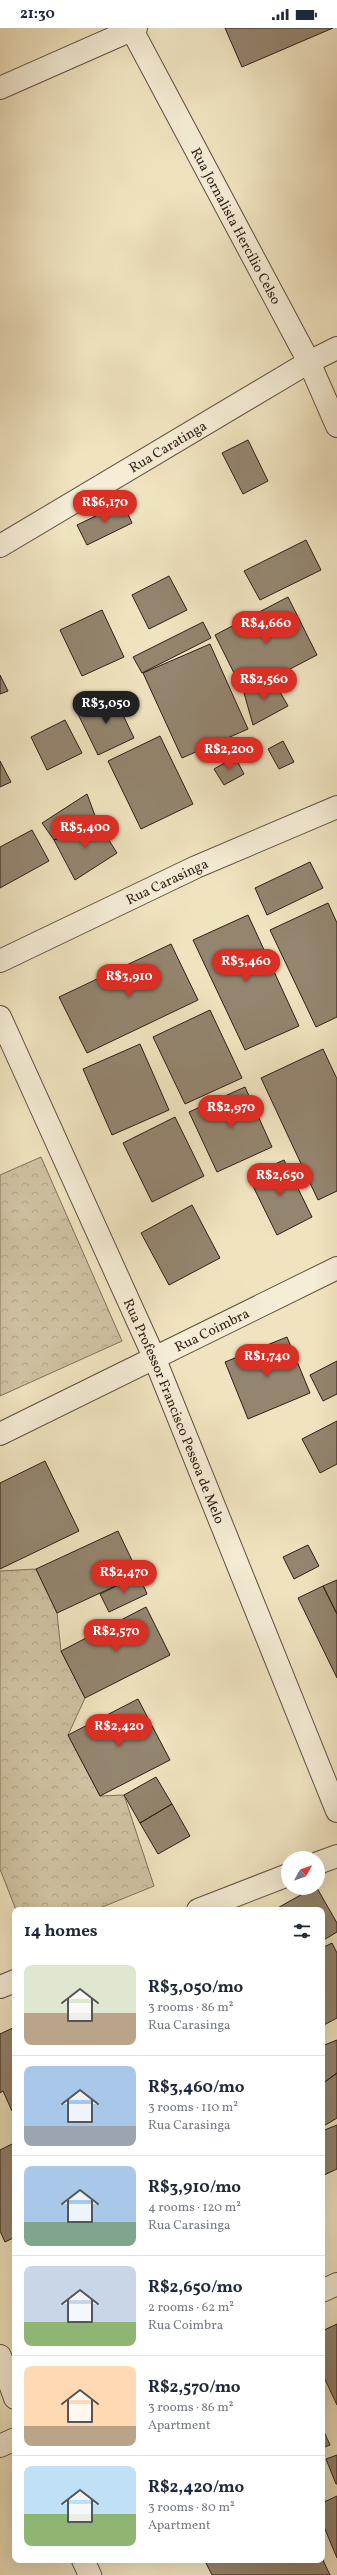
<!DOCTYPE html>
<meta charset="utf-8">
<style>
:root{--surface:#fff;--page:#f6f6f7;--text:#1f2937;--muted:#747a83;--line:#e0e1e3;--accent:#d93025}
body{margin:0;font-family:Vollkorn,serif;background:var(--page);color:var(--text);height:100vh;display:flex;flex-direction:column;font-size:15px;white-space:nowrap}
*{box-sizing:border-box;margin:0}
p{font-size:13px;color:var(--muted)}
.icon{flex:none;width:22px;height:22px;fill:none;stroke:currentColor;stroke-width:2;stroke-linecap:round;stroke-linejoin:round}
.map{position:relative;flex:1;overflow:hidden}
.panel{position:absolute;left:12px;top:1879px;width:313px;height:656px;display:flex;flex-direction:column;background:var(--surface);border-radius:8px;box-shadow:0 4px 16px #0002}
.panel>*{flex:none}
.needle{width:26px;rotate:50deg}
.controls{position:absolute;left:281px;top:1823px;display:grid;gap:8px}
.controls a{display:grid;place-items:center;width:44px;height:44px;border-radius:50%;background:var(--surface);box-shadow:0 4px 16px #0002;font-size:20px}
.price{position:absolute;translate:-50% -34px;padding:0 9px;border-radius:14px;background:var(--accent);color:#fff;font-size:13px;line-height:26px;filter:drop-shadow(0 1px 2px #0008)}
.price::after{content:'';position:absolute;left:50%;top:24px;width:12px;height:9px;margin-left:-6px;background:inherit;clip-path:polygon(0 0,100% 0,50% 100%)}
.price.on{background:#222;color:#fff}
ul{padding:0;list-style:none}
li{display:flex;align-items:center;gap:12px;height:100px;padding:0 12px}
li+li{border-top:1px solid var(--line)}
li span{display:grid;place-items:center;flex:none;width:112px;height:80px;border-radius:8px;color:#555}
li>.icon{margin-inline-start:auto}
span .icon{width:48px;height:48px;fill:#fffc;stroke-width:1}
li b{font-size:17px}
h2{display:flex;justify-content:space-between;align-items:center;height:48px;padding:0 12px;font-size:17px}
.status{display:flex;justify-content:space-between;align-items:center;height:28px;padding:0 20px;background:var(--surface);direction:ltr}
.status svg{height:11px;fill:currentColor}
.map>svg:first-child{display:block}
.forest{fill:url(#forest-crowns);stroke:#80705d}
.building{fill:#94856f;stroke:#311e17}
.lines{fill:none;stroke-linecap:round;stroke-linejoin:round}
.street-casing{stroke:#615041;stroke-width:24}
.street{stroke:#f5edd6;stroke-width:22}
.labels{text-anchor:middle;stroke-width:4;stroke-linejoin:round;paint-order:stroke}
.street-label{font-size:14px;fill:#311e17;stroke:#f5edd6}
</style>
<div class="status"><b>21:30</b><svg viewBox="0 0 49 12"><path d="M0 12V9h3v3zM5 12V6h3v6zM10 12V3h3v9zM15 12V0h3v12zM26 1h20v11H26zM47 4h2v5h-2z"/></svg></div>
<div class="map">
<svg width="337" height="2547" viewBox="0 0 337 2547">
<defs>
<pattern id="forest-crowns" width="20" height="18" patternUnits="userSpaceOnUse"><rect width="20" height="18" fill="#d0c2a3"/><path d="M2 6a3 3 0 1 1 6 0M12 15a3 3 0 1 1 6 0" fill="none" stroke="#b3a68c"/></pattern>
</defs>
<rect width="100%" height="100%" fill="#f0e4c0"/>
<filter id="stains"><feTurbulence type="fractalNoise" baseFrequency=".005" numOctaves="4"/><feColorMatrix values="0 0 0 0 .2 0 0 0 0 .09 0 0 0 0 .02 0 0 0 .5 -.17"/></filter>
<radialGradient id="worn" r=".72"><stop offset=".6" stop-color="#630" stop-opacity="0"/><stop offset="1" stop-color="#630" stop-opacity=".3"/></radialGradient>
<!-- forest -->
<path class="forest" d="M41,1129L122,1313L0,1368V1147Z
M36,1541L57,1585L61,1623L85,1670L68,1707L100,1768L124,1767L154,1858L95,1882H16L0,1841V1543Z"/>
<!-- building -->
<path class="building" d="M225,0H333L242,39Z
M248,412L268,453L243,466L222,425Z
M123,475L132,495L87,517L77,497Z
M306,512L321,542L260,572L244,543Z
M169,548L187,582L149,601L132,567Z
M288,569L317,627L244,665L215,607Z
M102,582L124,629L82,648L60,602Z
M203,594L211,610L142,645L133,629Z
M210,616L248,701L182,730L143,645Z
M0,647L8,663L0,666Z
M272,650L288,678L253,697L244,665Z
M113,666L134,710L98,727L77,684Z
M65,692L82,725L47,742L31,709Z
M160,708L193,776L141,801L108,733Z
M283,713L294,734L279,741L268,721Z
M235,729L244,746L224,757L214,741Z
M0,733L11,754L0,759Z
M87,766L97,793L54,812L42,795Z
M97,793L117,825L75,852L54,812Z
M32,802L49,833L0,860V819Z
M310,834L323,860L267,887L255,860Z
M328,875L337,895V989L316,999L270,902Z
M248,887L299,998L245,1022L193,912Z
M171,916L198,972L87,1025L59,969Z
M210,982L242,1050L185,1076L153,1009Z
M140,1016L169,1082L112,1107L83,1041Z
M323,1021L337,1051V1163L318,1172L261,1050Z
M245,1059L272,1119L217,1144L189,1084Z
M175,1089L204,1148L152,1174L123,1115Z
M284,1132L312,1189L277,1207L248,1148Z
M192,1177L220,1230L169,1257L141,1205Z
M287,1309L310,1365L248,1391L225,1334Z
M337,1333V1366L323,1373L310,1347Z
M337,1393V1436L320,1445L302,1411Z
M45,1433L79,1503L0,1541V1455Z
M118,1503L139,1547L57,1585L36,1541Z
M308,1517L319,1538L294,1551L283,1529Z
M139,1547L147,1566L109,1584L100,1566Z
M337,1552V1586L323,1558Z
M323,1558L337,1586V1650L298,1570Z
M146,1579L170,1627L85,1670L61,1623Z
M138,1671L170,1732L100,1768L68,1707Z
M156,1749L172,1776L140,1795L124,1767Z
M172,1776L190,1808L158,1826L140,1795Z
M313,1860H317L337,1895V1904L322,1913V1882H274Z
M332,1915L337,1925V1990L322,1998V1920Z
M15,1999V2082L12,2083L3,2063L0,2065V2006Z
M337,2012V2045L322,2056V2018Z
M337,2045V2090L322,2099V2056Z
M337,2097V2141L322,2148V2103Z
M12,2116L15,2124V2209L5,2214L0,2203V2122Z
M337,2296V2377L322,2345V2303Z
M322,2399L330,2417L322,2420Z
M337,2427V2456H336L326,2431Z
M337,2468V2530L322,2494V2475Z
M322,2530L330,2547H212L206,2535L213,2532H322Z"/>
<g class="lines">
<defs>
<g id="street">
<path id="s1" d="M131,0L309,334L337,398"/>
<path d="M0,60L136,0"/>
<path id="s2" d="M0,518L309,334L337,320"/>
<path id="s3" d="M0,933L196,839L337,779"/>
<path id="s4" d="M0,989L154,1329L337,1783"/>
<path id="s5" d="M0,1406L337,1240"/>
<path d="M318,1835L337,1828"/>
<path d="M198,1882L288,1847"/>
<path d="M0,1959L15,1953"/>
<path d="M322,2263L337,2256"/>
<path d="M0,2328L15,2370"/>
<path d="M0,2418L15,2411"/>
<path d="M83,2532L90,2547"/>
</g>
</defs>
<!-- street casing -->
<use href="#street" class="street-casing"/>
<!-- street -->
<use href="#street" class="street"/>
</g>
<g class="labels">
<!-- street labels -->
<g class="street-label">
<text dy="5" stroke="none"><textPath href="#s1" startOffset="224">Rua Jornalista Hercílio Celso</textPath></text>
<text dy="5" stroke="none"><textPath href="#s2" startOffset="195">Rua Caratinga</textPath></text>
<text dy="5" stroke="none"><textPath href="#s3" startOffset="185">Rua Carasinga</textPath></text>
<text dy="5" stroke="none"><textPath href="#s5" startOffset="236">Rua Coimbra</textPath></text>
<text dy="5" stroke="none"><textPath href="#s4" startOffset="431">Rua Professor Francisco Pessoa de Melo</textPath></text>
</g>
</g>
<rect width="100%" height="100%" filter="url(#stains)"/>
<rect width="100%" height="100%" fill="url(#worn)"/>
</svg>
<div class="controls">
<a><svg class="needle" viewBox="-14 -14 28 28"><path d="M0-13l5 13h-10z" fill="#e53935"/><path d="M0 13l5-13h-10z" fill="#747a83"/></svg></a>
</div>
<b class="price" style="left:105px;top:496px">R$6,170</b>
<b class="price" style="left:266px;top:617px">R$4,660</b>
<b class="price" style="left:264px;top:673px">R$2,560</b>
<b class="price on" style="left:106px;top:697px">R$3,050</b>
<b class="price" style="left:229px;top:743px">R$2,200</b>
<b class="price" style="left:85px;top:821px">R$5,400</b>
<b class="price" style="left:246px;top:955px">R$3,460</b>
<b class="price" style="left:129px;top:970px">R$3,910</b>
<b class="price" style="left:231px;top:1101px">R$2,970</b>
<b class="price" style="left:280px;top:1169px">R$2,650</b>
<b class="price" style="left:267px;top:1350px">R$1,740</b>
<b class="price" style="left:124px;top:1566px">R$2,470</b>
<b class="price" style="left:116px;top:1625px">R$2,570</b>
<b class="price" style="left:119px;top:1720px">R$2,420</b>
<section class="panel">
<h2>14 homes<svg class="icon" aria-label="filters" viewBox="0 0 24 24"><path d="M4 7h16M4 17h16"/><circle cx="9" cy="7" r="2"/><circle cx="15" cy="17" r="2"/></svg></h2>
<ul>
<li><span style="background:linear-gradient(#dfe7d0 60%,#b9a48a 0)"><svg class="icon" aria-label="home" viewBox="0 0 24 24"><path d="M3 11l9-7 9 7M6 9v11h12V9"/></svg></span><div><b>R$3,050/mo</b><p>3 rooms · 86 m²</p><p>Rua Carasinga</p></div></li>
<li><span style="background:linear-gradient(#a9c7e8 75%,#9aa5b1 0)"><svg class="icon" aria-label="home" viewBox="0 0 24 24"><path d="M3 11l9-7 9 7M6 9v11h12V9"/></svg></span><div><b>R$3,460/mo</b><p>3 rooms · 110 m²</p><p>Rua Carasinga</p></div></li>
<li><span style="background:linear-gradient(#a9c7e8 70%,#7fa58c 0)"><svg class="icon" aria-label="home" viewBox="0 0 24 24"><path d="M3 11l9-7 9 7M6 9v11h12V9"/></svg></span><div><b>R$3,910/mo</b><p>4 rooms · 120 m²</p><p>Rua Carasinga</p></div></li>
<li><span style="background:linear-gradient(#c9d6e8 70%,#8fb573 0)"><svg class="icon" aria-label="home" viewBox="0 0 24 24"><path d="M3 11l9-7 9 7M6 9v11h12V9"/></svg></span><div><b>R$2,650/mo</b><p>2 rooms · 62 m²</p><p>Rua Coimbra</p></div></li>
<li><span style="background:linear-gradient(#ffd9b3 75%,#b9a48a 0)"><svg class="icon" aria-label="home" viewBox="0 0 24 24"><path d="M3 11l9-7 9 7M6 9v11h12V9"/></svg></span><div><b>R$2,570/mo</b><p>3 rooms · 86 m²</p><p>Apartment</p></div></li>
<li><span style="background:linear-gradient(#bfe0f5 60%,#8fb573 0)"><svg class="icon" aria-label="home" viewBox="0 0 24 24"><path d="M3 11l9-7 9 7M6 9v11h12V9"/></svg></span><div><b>R$2,420/mo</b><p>3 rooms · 80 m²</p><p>Apartment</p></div></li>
</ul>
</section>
</div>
